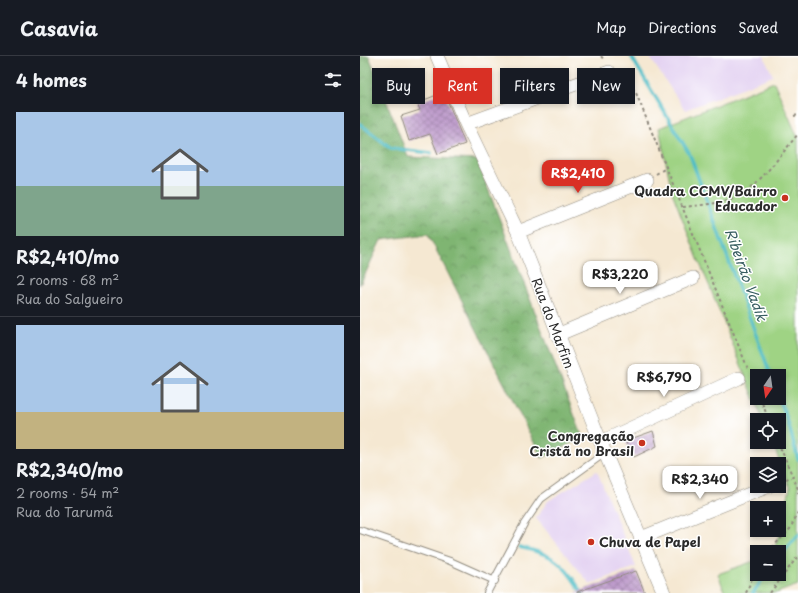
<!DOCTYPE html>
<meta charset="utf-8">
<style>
:root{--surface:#171b24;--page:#242831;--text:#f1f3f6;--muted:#9ea1a6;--line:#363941;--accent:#d93025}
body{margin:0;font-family:"Playpen Sans",sans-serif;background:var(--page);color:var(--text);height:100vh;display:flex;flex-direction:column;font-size:15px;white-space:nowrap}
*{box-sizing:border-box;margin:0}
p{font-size:13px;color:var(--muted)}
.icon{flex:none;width:22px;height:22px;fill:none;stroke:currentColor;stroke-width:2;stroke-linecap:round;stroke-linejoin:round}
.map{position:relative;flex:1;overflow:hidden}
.sheet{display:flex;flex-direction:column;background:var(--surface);width:360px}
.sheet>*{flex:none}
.banner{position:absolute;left:12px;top:12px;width:366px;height:36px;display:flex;gap:8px}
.needle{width:26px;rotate:193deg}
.fabs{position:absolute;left:390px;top:313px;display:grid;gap:8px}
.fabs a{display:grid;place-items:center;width:36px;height:36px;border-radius:0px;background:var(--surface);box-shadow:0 2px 6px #0003;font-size:20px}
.price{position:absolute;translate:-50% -34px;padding:0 9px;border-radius:8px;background:#fff;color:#222;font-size:13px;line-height:26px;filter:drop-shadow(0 1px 2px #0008)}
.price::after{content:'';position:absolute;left:50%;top:24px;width:12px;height:9px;margin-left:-6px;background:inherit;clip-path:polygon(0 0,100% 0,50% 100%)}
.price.active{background:var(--accent);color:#fff}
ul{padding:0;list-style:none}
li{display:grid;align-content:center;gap:8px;height:212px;padding:0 16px}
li+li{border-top:1px solid var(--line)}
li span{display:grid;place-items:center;height:124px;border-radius:0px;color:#555}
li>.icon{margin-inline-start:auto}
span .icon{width:72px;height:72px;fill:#fffc;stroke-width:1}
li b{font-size:17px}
h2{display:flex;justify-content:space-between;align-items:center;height:48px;padding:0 16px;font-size:17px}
.chip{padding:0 14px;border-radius:0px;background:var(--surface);box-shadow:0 2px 6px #0003;font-size:14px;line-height:36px}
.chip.active{background:var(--accent);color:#fff}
header{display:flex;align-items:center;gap:24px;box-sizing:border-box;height:56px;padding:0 20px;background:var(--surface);border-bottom:1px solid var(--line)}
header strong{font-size:19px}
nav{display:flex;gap:22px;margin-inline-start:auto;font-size:14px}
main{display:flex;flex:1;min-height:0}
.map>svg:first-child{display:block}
.built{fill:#e4d3f2}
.forest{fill:url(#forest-crowns);stroke:#55704e}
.park{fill:#9fd384;stroke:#657f58;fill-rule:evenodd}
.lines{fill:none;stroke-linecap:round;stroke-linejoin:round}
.stream{stroke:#4fbdc6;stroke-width:3.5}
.building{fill:url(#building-cross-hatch)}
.service-casing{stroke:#908a7e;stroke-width:8}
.minor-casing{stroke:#908a7e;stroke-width:14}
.path{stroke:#908a7e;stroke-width:2;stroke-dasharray:3 3;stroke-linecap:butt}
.service{stroke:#fff;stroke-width:6}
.minor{stroke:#fff;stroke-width:13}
.poi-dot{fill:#c8321e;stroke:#fff;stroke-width:1.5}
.labels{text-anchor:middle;stroke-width:3;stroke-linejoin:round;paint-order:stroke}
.poi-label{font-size:13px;font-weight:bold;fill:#2b2b2b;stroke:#fff;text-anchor:end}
.street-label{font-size:13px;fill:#2b2b2b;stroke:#fff}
.water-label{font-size:14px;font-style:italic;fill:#385e61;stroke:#fff}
</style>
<header>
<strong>Casavia</strong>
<nav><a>Map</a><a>Directions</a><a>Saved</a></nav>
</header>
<main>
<section class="sheet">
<h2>4 homes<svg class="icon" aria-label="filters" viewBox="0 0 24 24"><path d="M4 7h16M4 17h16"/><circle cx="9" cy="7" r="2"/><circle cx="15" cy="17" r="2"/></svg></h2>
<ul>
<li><span style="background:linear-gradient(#a9c7e8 60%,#7fa58c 0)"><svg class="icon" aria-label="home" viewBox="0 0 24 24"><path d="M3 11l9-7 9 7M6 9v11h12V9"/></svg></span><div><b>R$2,410/mo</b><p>2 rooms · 68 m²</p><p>Rua do Salgueiro</p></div></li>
<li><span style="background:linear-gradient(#a9c7e8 70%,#c2b280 0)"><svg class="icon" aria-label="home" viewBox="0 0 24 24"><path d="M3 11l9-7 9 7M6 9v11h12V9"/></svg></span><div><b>R$2,340/mo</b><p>2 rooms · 54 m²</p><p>Rua do Tarumã</p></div></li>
</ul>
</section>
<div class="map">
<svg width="438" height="537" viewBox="0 0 438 537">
<defs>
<pattern id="forest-crowns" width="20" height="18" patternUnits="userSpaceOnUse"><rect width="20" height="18" fill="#7fb572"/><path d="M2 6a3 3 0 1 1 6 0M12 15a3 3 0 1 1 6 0" fill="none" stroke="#68935e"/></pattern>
<pattern id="building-cross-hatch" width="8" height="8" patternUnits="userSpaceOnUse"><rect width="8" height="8" fill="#bd9acb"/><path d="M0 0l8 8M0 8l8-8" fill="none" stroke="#9a7ea5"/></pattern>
</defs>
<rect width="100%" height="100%" fill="#fff"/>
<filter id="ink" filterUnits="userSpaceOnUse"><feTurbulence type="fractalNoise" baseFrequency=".025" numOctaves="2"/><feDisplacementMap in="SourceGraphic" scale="8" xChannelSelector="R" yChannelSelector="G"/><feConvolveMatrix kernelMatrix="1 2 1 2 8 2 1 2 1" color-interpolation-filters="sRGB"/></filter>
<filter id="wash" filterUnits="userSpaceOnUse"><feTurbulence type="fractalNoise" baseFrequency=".012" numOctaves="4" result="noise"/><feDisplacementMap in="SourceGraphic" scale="16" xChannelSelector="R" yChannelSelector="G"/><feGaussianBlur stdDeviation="0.9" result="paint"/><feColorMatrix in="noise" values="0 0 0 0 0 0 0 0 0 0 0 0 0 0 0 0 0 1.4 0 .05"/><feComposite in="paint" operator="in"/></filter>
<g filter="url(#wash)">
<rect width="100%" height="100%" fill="#f5e8d2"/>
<!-- built -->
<path class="built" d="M289,0H404L413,20L325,54Z
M237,415L276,511L230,528L176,462L188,445Z"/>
<!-- forest -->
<path class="forest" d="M0,0H9L48,101L117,104L223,382L182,402L68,178L21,184L0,229Z"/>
<!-- park -->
<path class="park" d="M414,26L438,82V529L416,537H365L358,518L397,504V518H419V496H413L419,479L430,432L412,386H419V364H403L349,229L338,203L312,136L299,72ZM397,320H419V342H397Z"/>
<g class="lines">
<!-- stream -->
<path class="stream" d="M271,0L330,99L411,320
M0,68L31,92L71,97
M419,342L427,363L438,403
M159,491C168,493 177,495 186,499C202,506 213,522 222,537
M419,502L438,479
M393,537L406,518"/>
</g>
<g id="blocks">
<!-- building -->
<path class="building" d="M84,36L105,88L78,98L70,78L49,85L41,60L60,54L57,47Z
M293,375L297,390L274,401L265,385Z
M276,515L285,537H217V536Z"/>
</g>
</g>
<g filter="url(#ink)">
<use href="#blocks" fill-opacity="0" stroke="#908a7e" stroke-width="1"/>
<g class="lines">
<defs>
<path id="service" d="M0,474L90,505L135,525
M127,537L164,468L181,443L245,397"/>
<path id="minor" d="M77,0L106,68L158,176L245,397L304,537
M106,68L249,16
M158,176L287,124
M197,279L333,222
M241,386L379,322
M281,482L409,430"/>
</defs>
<!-- service casing -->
<use href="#service" class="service-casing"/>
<!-- minor casing -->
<use href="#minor" class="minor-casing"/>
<!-- path -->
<path class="path" d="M241,0L244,4
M260,20L266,23L276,37L388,313
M434,60L438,59
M296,118L306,112
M323,151C341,149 361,148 378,140C398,131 423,96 438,78
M392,322L397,334
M400,342L409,364
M418,386L438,433V438
M420,425L432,421
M408,496L430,473L438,456
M386,537L397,511
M410,537L438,500"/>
<!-- service -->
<use href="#service" class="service"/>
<!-- minor -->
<use href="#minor" class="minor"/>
</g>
</g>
<!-- markers -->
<g class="poi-dot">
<circle cx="425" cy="142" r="4"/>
<circle cx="282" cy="387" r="4"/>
<circle cx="231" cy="486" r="4"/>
</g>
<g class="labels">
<!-- poi labels -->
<g class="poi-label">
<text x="417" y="140">Quadra CCMV/Bairro<tspan x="417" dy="15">Educador</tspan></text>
<text x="274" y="385">Congregação<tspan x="274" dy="15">Cristã no Brasil</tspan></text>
<text x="239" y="491" text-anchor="start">Chuva de Papel</text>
</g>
<!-- street labels -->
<g class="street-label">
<text transform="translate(193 267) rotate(69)" y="5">Rua do Marfim</text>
</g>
<!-- water labels -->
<g class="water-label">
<text transform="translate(386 219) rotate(70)" y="5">Ribeirão Vadik</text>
</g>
</g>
</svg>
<div class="fabs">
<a><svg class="needle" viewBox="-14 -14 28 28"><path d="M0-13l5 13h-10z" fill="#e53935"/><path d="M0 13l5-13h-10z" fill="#9ea1a6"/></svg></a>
<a><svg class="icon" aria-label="locate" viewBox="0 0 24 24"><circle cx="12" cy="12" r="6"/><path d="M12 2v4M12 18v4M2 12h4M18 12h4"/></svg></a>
<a><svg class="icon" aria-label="layers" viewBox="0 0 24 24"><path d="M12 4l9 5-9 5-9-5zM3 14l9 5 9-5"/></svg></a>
<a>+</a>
<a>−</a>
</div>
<b class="price active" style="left:218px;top:138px">R$2,410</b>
<b class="price" style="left:260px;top:239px">R$3,220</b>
<b class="price" style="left:304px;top:342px">R$6,790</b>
<b class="price" style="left:340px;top:444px">R$2,340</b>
<div class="banner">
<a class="chip">Buy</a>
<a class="chip active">Rent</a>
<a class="chip">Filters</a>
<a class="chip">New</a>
</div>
</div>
</main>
